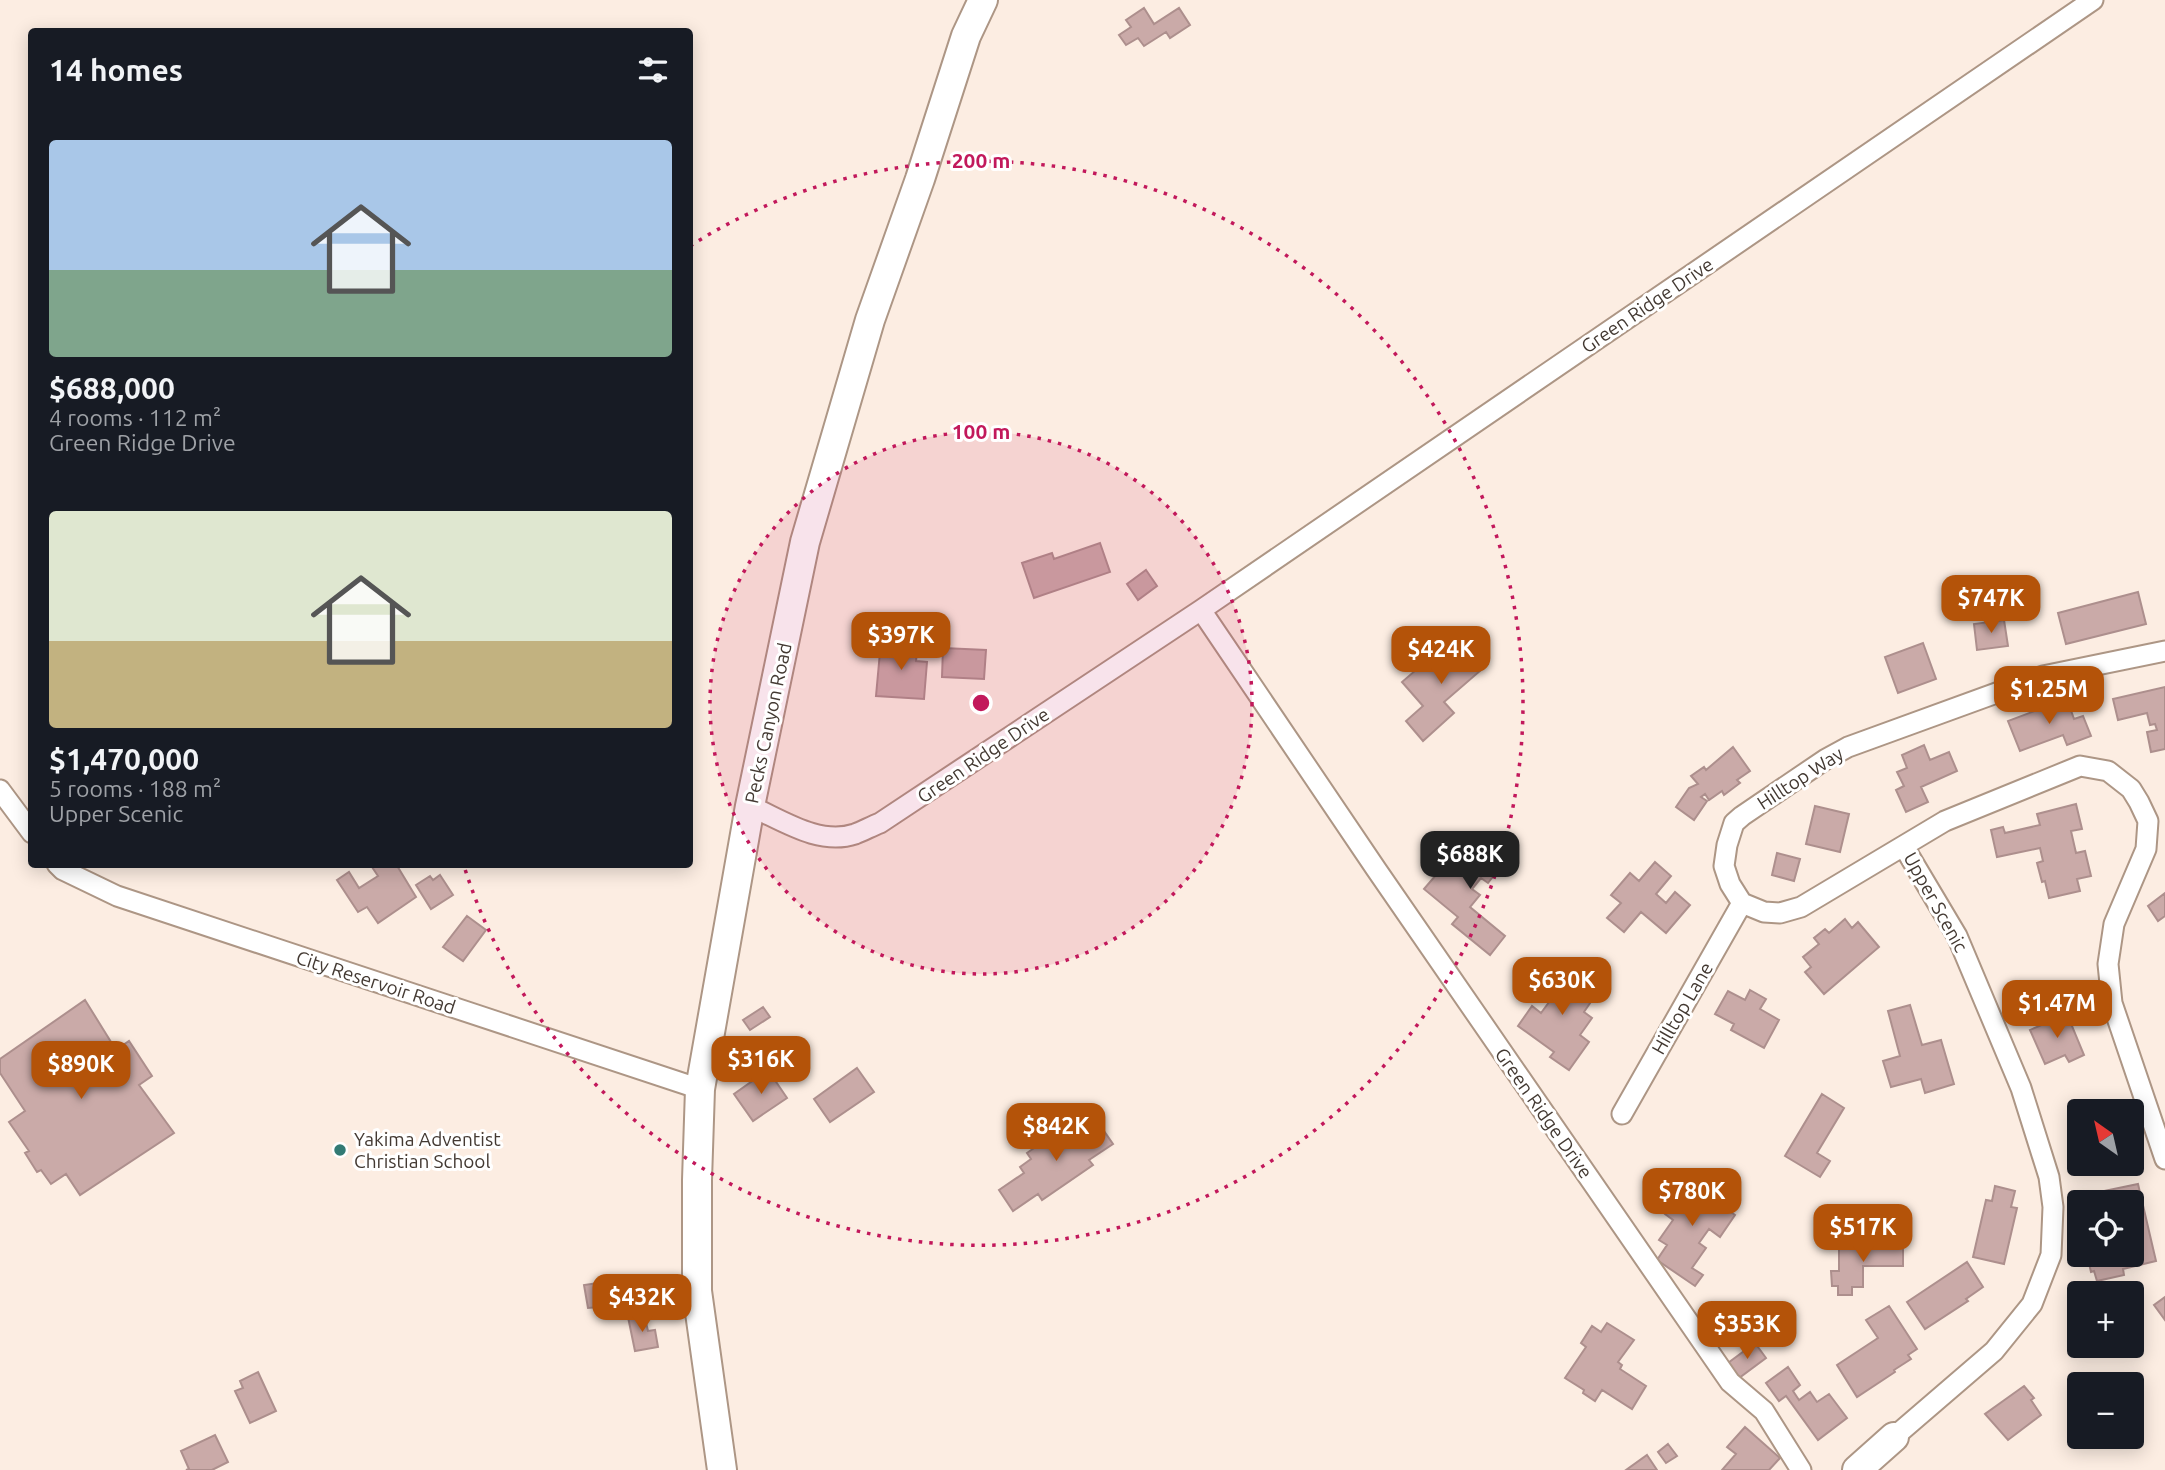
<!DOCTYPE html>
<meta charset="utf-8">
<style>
:root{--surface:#171b24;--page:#242831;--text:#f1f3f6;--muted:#9ea1a6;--accent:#b45309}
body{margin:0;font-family:Ubuntu,sans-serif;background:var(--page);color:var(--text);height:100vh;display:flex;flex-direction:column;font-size:26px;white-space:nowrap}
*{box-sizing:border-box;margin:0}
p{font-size:23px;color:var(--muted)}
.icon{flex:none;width:38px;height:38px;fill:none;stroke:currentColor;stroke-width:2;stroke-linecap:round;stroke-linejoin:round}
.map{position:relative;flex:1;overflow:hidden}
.side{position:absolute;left:28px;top:28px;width:665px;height:840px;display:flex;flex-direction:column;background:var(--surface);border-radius:7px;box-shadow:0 4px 18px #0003}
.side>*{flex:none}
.needle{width:46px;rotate:326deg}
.tools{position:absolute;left:2067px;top:1099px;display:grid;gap:14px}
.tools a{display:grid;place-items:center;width:77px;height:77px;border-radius:7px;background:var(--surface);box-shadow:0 4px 18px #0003;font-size:35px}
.price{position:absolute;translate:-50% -60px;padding:0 16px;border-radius:14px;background:var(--accent);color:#fff;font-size:23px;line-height:46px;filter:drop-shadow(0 2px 4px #0008)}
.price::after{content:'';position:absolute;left:50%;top:42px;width:21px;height:16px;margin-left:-10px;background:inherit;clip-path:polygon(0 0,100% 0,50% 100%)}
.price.on{background:#222;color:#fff}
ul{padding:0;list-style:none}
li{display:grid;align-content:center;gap:14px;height:371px;padding:0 21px}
li span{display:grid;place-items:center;height:217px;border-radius:7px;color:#555}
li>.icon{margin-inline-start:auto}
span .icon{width:126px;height:126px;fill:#fffc;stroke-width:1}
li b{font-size:30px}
h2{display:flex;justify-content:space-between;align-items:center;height:84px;padding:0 21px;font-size:30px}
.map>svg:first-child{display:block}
.building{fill:#caaaa8;stroke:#ad8f8d;stroke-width:2}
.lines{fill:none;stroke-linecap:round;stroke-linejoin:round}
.street-casing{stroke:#ad9685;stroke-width:23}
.secondary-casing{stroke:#ad9685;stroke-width:32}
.street{stroke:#fff;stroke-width:19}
.secondary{stroke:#fff;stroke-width:28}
.ring{fill:none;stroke:#c2185b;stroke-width:3.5;stroke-dasharray:3.5 7}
.poi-dot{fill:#327a74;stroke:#fff;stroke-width:2.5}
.labels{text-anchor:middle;stroke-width:6;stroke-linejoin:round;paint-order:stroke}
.street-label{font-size:19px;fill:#433932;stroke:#fff}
.poi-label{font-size:19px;fill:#433932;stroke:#fff;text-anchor:start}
.centre{fill:#c2185b;stroke:#fff;stroke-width:3.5}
.ring-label{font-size:21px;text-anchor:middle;font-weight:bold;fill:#c2185b;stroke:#fff;stroke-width:6;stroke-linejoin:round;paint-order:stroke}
</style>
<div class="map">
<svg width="2165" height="1470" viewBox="0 0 2165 1470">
<rect width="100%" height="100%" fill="#fcede2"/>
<!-- building -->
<path class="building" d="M1144,8L1154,24L1179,8L1190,25L1170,38L1166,32L1144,46L1138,38L1126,45L1119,35L1131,27L1126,20Z
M1100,543L1110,572L1034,598L1022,563L1052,553L1054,559Z
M1146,570L1157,586L1138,600L1127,584Z
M2138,592L2146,624L2066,644L2058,613Z
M2004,620L2008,646L1977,650L1974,624Z
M923,624L924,636L904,637L903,625Z
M1464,637L1488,664L1444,702L1454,713L1423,741L1406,721L1423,706L1402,682L1424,663L1429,668Z
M881,641L918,644L916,661L927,662L924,699L876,696Z
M1923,643L1936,679L1898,693L1885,657Z
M943,648L986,650L984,679L942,677Z
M2165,687V749L2151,752L2147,732L2157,730L2155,724L2150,725L2147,713L2118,720L2113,699Z
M2067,699L2074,719L2083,716L2091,736L2067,745L2063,735L2020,751L2008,721Z
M1924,745L1930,760L1949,752L1957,771L1921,787L1928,802L1906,812L1896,790L1904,786L1897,772L1907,768L1902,755Z
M1733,747L1750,771L1737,780L1740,783L1724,795L1722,791L1709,800L1705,794L1701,797L1707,801L1694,820L1676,807L1689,788L1698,784L1691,776L1704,767L1706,770Z
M2076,804L2082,829L2071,831L2076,853L2085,851L2091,876L2077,879L2080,891L2049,898L2045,881L2042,882L2037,863L2043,861L2040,848L1997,857L1991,830L2003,827L2005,833L2040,825L2037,814Z
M1815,806L1849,814L1840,852L1806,844Z
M1481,834L1509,856L1488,883L1481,878L1472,889L1480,895L1470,907L1505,936L1490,955L1452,924L1458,917L1424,889L1442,868L1449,873Z
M1777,853L1800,859L1794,881L1772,875Z
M1655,862L1671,876L1656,894L1666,903L1675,892L1690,905L1666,933L1641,912L1624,932L1607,918L1621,903L1611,895L1630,873L1639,881Z
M370,864H396L416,897L378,923L367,907L358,912L337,880L349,872L359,888L378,876Z
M440,875L453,895L431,909L416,885L430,876L433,880Z
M2165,893V916L2158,921L2148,906Z
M467,916L486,930L463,961L443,947Z
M1845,919L1852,928L1858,922L1879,947L1824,994L1805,972L1811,967L1803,957L1819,944L1814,938L1825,929L1829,933Z
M1555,967L1574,981L1578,975L1599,990L1584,1012L1592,1018L1580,1035L1589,1042L1569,1070L1550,1057L1554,1052L1518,1026L1532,1006L1541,1013L1552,998L1540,989Z
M1750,990L1766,999L1760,1009L1779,1020L1764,1048L1731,1030L1734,1024L1715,1014L1728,991L1745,1000Z
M85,1000L116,1050L129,1041L152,1076L139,1085L174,1133L80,1195L66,1174L51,1184L41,1170L37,1172L25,1153L29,1151L9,1122L25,1111L0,1073V1059Z
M1910,1005L1922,1045L1941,1040L1954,1084L1925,1093L1921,1079L1891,1087L1883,1061L1900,1056L1888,1011Z
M763,1007L770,1017L750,1030L743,1020Z
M2067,1014L2084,1055L2069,1062L2065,1055L2045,1064L2030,1030Z
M857,1068L874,1092L830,1122L814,1099Z
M768,1070L787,1098L753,1121L734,1094Z
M1822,1094L1844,1108L1817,1153L1830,1161L1820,1177L1785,1156Z
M1095,1118L1113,1144L1089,1160L1093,1165L1042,1200L1038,1194L1013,1211L999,1190L1024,1173L1020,1167L1031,1159L1027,1153L1066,1126L1071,1134Z
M1699,1178L1724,1195L1718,1203L1735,1215L1720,1237L1709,1229L1699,1243L1706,1248L1692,1268L1703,1275L1695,1286L1657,1260L1667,1245L1659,1240L1673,1220L1665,1214L1682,1188L1689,1193Z
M2138,1184L2156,1261L2123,1269L2124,1275L2097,1281L2094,1271L2091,1272L2087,1255H2132V1202H2106L2104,1191Z
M1995,1186L2015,1191L2011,1207L2017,1208L2004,1264L1973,1257L1986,1200L1992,1201Z
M1839,1246H1903V1266H1863V1287H1852V1295H1838V1286H1832L1831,1271H1839Z
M1967,1262L1983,1287L1966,1299L1968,1301L1925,1329L1907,1302Z
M619,1280L623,1311L600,1314L599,1307L588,1308L584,1285Z
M2165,1297V1320L2154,1305Z
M1889,1306L1917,1349L1908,1355L1911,1359L1894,1370L1895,1372L1857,1397L1837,1365L1878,1338L1866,1320Z
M644,1314L648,1331L655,1330L658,1347L635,1351L628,1317Z
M1607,1323L1634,1340L1618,1362L1622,1365L1620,1369L1646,1386L1632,1409L1602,1390L1595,1401L1583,1393L1584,1390L1565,1378L1586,1347L1581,1343L1592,1326L1601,1332Z
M1755,1343L1766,1358L1739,1378L1728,1363Z
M1788,1367L1800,1385L1793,1391L1799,1400L1810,1392L1817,1402L1829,1394L1847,1418L1818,1440L1786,1396L1779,1401L1766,1383Z
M258,1372L276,1411L250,1423L235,1391L243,1388L240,1381Z
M2024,1386L2034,1398L2031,1400L2041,1415L2008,1440L1985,1414Z
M1745,1427L1780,1458L1769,1470H1722L1736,1454L1727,1447Z
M215,1435L228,1462L212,1470H186L189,1469L181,1451Z
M1668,1444L1677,1456L1666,1463L1658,1452Z
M1647,1455L1657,1470H1626Z"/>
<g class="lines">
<defs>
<path id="street" d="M1201,610L1376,869L1730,1382L1764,1411L1801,1470
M2165,651L2043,676L1848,747L1826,759L1742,816L1734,823L1727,845L1724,866L1730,884L1742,903L1764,912L1780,913L1801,907L1945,821L2080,766L2108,771L2131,789L2139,802L2148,821L2146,849L2114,924L2108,964L2112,1003L2165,1159
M0,790L32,833
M750,806C782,820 819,846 855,834C863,831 872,826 880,823L1201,610L2093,0
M57,864L63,870L117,896L700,1089
M1622,1114L1742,903
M1894,1437L1994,1351L2032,1304L2051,1255L2053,1207L2049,1177L2021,1088L1957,936L1904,847"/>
<path id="secondary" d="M722,1470L697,1291V1180L700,1089L750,806L805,542L870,320L920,179L966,36L983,0
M1857,1470L1894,1437"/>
</defs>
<!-- street casing -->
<use href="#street" class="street-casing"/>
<!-- secondary casing -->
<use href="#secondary" class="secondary-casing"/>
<!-- street -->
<use href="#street" class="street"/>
<!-- secondary -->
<use href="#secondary" class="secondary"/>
</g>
<!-- distance rings -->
<circle cx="981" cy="703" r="271" fill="#c2185b" fill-opacity=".12"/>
<g class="ring">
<circle cx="981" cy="703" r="271"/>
<path d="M690 246A542 542 0 1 1 464 866"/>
</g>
<!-- markers -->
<circle class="poi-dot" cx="340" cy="1150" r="7"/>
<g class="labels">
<!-- street labels -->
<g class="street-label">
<text transform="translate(1647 305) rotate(-34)" y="7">Green Ridge Drive</text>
<text transform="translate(768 723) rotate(-78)" y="7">Pecks Canyon Road</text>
<text transform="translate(983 755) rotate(-34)" y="7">Green Ridge Drive</text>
<text transform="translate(1800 778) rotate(-33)" y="7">Hilltop Way</text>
<text transform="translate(1936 902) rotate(61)" y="7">Upper Scenic</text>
<text transform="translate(376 982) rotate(18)" y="7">City Reservoir Road</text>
<text transform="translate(1682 1008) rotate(-60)" y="7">Hilltop Lane</text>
<text transform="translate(1544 1113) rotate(55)" y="7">Green Ridge Drive</text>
</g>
<!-- poi labels -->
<g class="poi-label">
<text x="354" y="1146">Yakima Adventist<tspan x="354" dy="22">Christian School</tspan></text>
</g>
</g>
<circle cx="981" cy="703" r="10" class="centre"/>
<g class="ring-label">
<text x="981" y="168">200 m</text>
<text x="981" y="439">100 m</text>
</g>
</svg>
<div class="tools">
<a><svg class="needle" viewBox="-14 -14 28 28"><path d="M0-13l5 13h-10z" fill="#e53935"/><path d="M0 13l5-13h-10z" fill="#9ea1a6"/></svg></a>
<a><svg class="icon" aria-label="locate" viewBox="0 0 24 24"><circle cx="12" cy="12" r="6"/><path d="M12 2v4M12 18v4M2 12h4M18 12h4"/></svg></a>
<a>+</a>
<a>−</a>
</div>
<b class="price" style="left:1991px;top:635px">$747K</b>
<b class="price" style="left:901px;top:672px">$397K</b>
<b class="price" style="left:1441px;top:686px">$424K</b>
<b class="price" style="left:2049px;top:726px">$1.25M</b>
<b class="price on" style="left:1470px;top:891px">$688K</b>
<b class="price" style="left:1562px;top:1017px">$630K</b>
<b class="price" style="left:2057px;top:1040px">$1.47M</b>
<b class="price" style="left:761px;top:1096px">$316K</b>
<b class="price" style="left:81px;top:1101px">$890K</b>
<b class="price" style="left:1056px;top:1163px">$842K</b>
<b class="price" style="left:1692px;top:1228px">$780K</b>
<b class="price" style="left:1863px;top:1264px">$517K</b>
<b class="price" style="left:642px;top:1334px">$432K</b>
<b class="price" style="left:1747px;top:1361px">$353K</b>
<section class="side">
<h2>14 homes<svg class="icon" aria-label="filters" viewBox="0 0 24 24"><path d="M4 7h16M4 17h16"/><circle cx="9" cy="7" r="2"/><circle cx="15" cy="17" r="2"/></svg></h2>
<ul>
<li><span style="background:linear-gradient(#a9c7e8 60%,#7fa58c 0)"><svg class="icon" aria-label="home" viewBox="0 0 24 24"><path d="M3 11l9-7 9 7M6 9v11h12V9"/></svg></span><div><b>$688,000</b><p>4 rooms · 112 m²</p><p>Green Ridge Drive</p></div></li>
<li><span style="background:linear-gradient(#dfe7d0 60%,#c2b280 0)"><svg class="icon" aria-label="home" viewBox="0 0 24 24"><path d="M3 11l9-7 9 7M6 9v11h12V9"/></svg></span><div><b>$1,470,000</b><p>5 rooms · 188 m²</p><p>Upper Scenic</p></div></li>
</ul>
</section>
</div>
